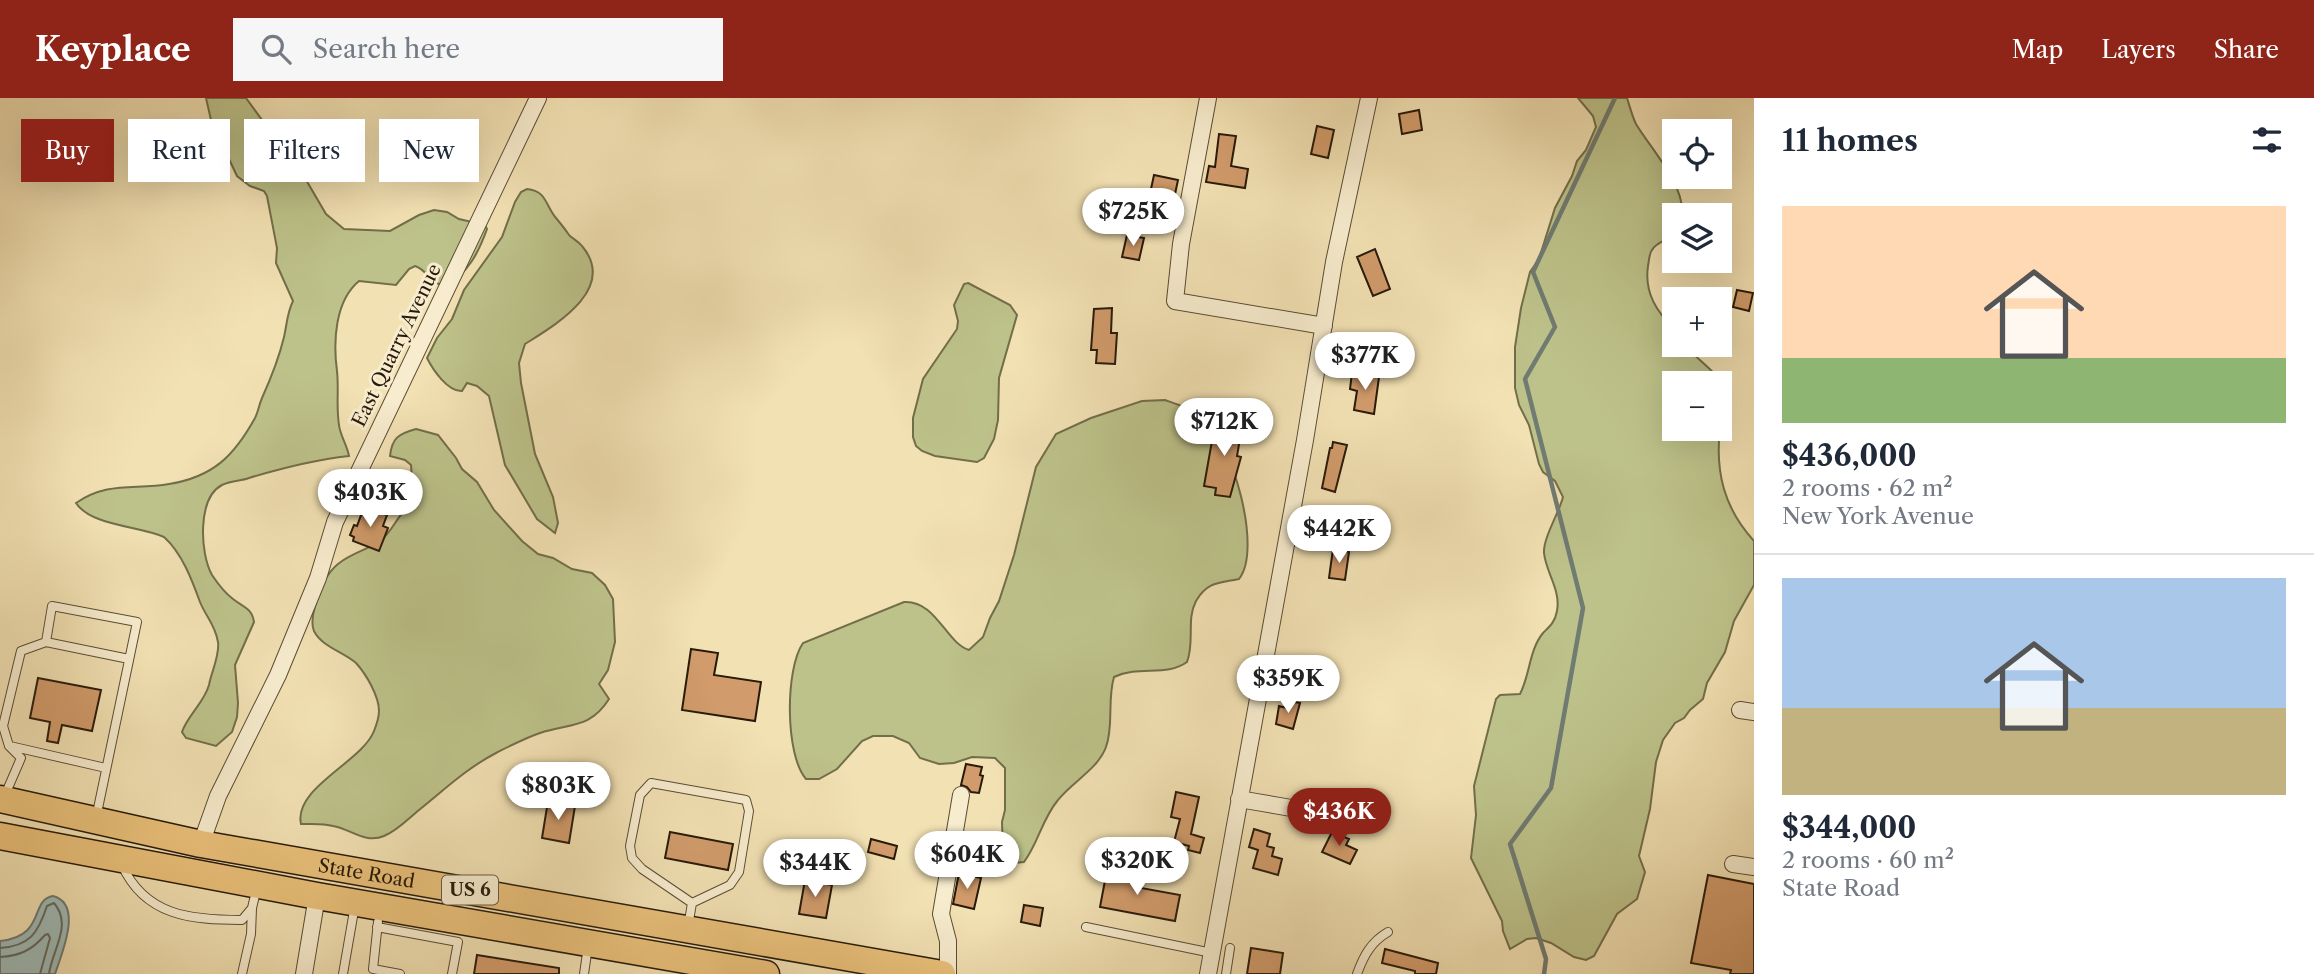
<!DOCTYPE html>
<meta charset="utf-8">
<style>
:root{--surface:#fff;--page:#f6f6f7;--text:#1f2937;--muted:#747a83;--line:#e0e1e3;--accent:#8f2418}
body{margin:0;font-family:"Libre Caslon Text",serif;background:var(--page);color:var(--text);height:100vh;display:flex;flex-direction:column;font-size:26px;white-space:nowrap}
*{box-sizing:border-box;margin:0}
p{font-size:23px;color:var(--muted)}
.icon{flex:none;width:38px;height:38px;fill:none;stroke:currentColor;stroke-width:2;stroke-linecap:round;stroke-linejoin:round}
.map{position:relative;flex:1;overflow:hidden}
.drawer{display:flex;flex-direction:column;background:var(--surface);width:560px}
.drawer>*{flex:none}
.guide{position:absolute;left:21px;top:21px;width:665px;height:63px;display:flex;gap:14px}
.buttons{position:absolute;left:1662px;top:21px;display:grid;gap:14px}
.buttons a{display:grid;place-items:center;width:70px;height:70px;border-radius:0px;background:var(--surface);box-shadow:0 7px 28px #0002;font-size:35px}
.price{position:absolute;translate:-50% -60px;padding:0 16px;border-radius:24px;background:#fff;color:#222;font-size:23px;line-height:46px;filter:drop-shadow(0 2px 4px #0008)}
.price::after{content:'';position:absolute;left:50%;top:42px;width:21px;height:16px;margin-left:-10px;background:inherit;clip-path:polygon(0 0,100% 0,50% 100%)}
.price.on{background:var(--accent);color:#fff}
ul{padding:0;list-style:none}
li{display:grid;align-content:center;gap:14px;height:371px;padding:0 28px}
li+li{border-top:2px solid var(--line)}
li span{display:grid;place-items:center;height:217px;border-radius:0px;color:#555}
li>.icon{margin-inline-start:auto}
span .icon{width:126px;height:126px;fill:#fffc;stroke-width:1}
li b{font-size:30px}
h2{display:flex;justify-content:space-between;align-items:center;height:84px;padding:0 28px;font-size:30px}
.tag{padding:0 24px;border-radius:0px;background:var(--surface);box-shadow:0 7px 28px #0002;font-size:24px;line-height:63px}
.tag.on{background:var(--accent);color:#fff}
header{display:flex;align-items:center;gap:42px;box-sizing:border-box;height:98px;padding:0 35px;background:var(--accent);color:#fff}
header strong{font-size:33px}
nav{display:flex;gap:38px;margin-inline-start:auto;font-size:24px}
.search{width:490px;height:63px;background:var(--page);display:flex;align-items:center;gap:18px;box-sizing:border-box;padding:0 24px;border-radius:0px;color:var(--muted);font-size:26px}
main{display:flex;flex:1;min-height:0}
.map>svg:first-child{display:block}
.green{fill:#bdc28a;stroke:#726e4a;stroke-width:2}
.water{fill:#a0bbb8;stroke:#707b72;stroke-width:2}
.lines{fill:none;stroke-linecap:round;stroke-linejoin:round}
.shore{stroke:#646a61;stroke-width:2}
.stream{stroke:#707b72;stroke-width:4.5}
.building{fill:#d19b6b;stroke:#281a0a;stroke-width:2}
.service-casing{stroke:#5a4c34;stroke-width:10}
.minor-casing{stroke:#5a4c34;stroke-width:18}
.primary-casing{stroke:#281a0a;stroke-width:29}
.service{stroke:#f7ecce;stroke-width:8}
.minor{stroke:#f7ecce;stroke-width:16}
.primary{stroke:#e9c07a;stroke-width:26}
.labels{text-anchor:middle;stroke-width:6;stroke-linejoin:round;paint-order:stroke}
.shield{fill:#f7ecce;stroke:#665945;stroke-width:2}
.shield-label{font-size:18px;font-weight:bold;fill:#281a0a}
.street-label{font-size:19px;fill:#281a0a;stroke:#f7ecce}
</style>
<header>
<strong>Keyplace</strong>
<div class="search"><svg class="icon" aria-label="search" viewBox="0 0 24 24"><circle cx="10" cy="10" r="6"/><path d="M15 15l6 6"/></svg>Search here</div>
<nav><a>Map</a><a>Layers</a><a>Share</a></nav>
</header>
<main>
<div class="map">
<svg width="1754" height="876" viewBox="0 0 1754 876">
<rect width="100%" height="100%" fill="#f2e1b3"/>
<filter id="stains"><feTurbulence type="fractalNoise" baseFrequency=".00286" numOctaves="4"/><feColorMatrix values="0 0 0 0 .2 0 0 0 0 .09 0 0 0 0 .02 0 0 0 .5 -.17"/></filter>
<radialGradient id="worn" r=".72"><stop offset=".6" stop-color="#630" stop-opacity="0"/><stop offset="1" stop-color="#630" stop-opacity=".3"/></radialGradient>
<!-- green -->
<path class="green" d="M206,0H246L273,37L295,63L326,116L344,131L390,133L419,117L434,112L447,114L459,121L485,127L487,131C478,156 468,175 445,188C427,184 429,173 415,168L409,171L396,187L359,183C335,203 333,243 337,273C339,291 336,309 339,327C340,337 347,347 349,358C314,362 282,370 249,380C241,383 230,383 222,387C197,400 200,456 212,477C218,486 225,495 233,501C243,509 252,510 254,524L235,567L238,605L237,619L232,634L216,648L186,640L182,634C187,618 204,605 209,587C211,575 220,557 218,544C215,526 206,519 200,504C192,482 182,455 164,439C140,428 91,428 76,405C108,383 134,392 169,386C213,379 234,358 255,320C258,314 259,307 262,300C271,280 279,260 284,239C287,226 287,215 293,203L276,165L277,150L267,98L264,93L250,88L237,78L229,61L216,44Z
M1578,0H1627C1630,9 1632,18 1636,26C1651,51 1685,87 1682,117H1675V136C1668,142 1656,144 1652,152C1649,156 1649,163 1648,168C1644,195 1657,214 1675,232V247H1685C1696,262 1722,275 1724,295C1725,306 1722,318 1720,329V285H1675V331H1720C1715,374 1724,410 1754,443V487L1734,523L1725,554L1707,585L1703,601L1690,612L1684,620L1675,625L1663,642L1656,664L1650,711L1639,758L1645,774L1637,801L1617,816L1594,858L1586,862L1574,859L1551,845L1536,840L1527,841L1510,851L1503,833L1502,823L1471,760L1476,717L1474,688L1496,601L1500,597L1520,596C1530,577 1529,552 1543,535C1550,528 1555,524 1557,513C1561,492 1546,475 1544,455C1543,440 1559,415 1563,399L1555,383L1543,374L1539,366L1529,327L1519,307L1515,290V249L1521,210L1530,174L1539,161L1555,110L1572,78L1577,63L1586,52L1596,29L1593,18Z
M527,91C547,93 545,107 556,120C561,126 565,131 569,137C573,141 578,143 582,148C618,191 555,227 525,246L519,265L521,285L535,356L553,399L558,425L555,435L537,421L505,367L489,298L477,288L467,285L462,293C448,294 433,272 427,260L437,240L452,221L464,192L502,139L515,104L521,94Z
M968,185L1010,207L1017,217L999,280L998,322L994,341L984,360L977,364L935,358L922,353L916,348L913,339V320L923,281L957,231L958,223L954,207L964,186Z
M1165,302C1179,307 1192,311 1204,320C1232,344 1263,451 1239,481C1218,485 1207,484 1196,503C1186,522 1195,543 1187,564C1166,579 1140,567 1114,579C1107,602 1114,627 1106,649C1098,671 1072,684 1058,702C1042,721 1038,746 1024,764L1012,765L1005,760L1003,755L1002,724L1005,712V670L995,660L972,659L954,665L939,666L920,660L909,645L893,638H873L862,643L837,671L819,681H806C785,657 785,571 803,545L904,504C936,502 946,545 969,552L983,539L990,520L999,503L1014,457L1036,369L1056,336L1091,320L1142,303Z
M416,331L438,337L456,360L462,371L477,384L494,412L522,443L538,456L553,460L572,471L592,475L605,487L613,501L615,544L608,572L599,586L609,601C590,631 570,625 540,635C525,640 510,648 496,655C467,670 444,692 419,712C408,721 397,733 384,738C365,746 351,731 333,728C323,725 312,726 301,726C293,690 362,664 374,633C376,628 379,618 379,613C379,598 366,576 356,565C344,554 322,549 314,533C310,524 314,511 317,502C321,488 327,475 338,466C351,455 367,452 380,443C393,434 399,413 411,407L413,398L411,367L405,362L390,358C392,340 398,336 416,331Z"/>
<!-- water -->
<path class="water" d="M53,798C84,806 61,857 55,876H0V843C47,838 29,802 53,798Z"/>
<g class="lines">
<!-- shore -->
<path class="shore" d="M0,850C30,848 38,835 47,808L54,805C73,827 52,852 49,876
M0,859C20,858 32,852 45,837L48,836L50,840L40,876"/>
<!-- stream -->
<path class="stream" d="M1544,876L1546,861L1510,746L1551,690L1583,510L1525,281L1555,229L1533,174L1615,0"/>
</g>
<!-- building -->
<path class="building" d="M1419,12L1422,32L1402,36L1399,16Z
M1317,28L1334,32L1328,60L1311,56Z
M1219,36L1236,38L1231,68L1248,71L1245,90L1206,84L1209,68L1215,69Z
M1154,77L1178,82L1175,96L1151,91Z
M1127,137L1144,140L1139,162L1122,159Z
M1375,151L1390,191L1373,198L1357,159Z
M1737,192L1753,195L1749,213L1733,209Z
M1112,210L1111,235H1117L1115,266L1096,265L1097,252H1091L1094,211Z
M1352,275L1379,279L1374,316L1354,312L1357,293L1350,291Z
M1229,320L1243,323L1237,358L1241,359L1230,399L1215,397L1216,390L1204,388L1215,326L1227,328Z
M1333,344L1347,347L1335,394L1322,390L1330,350H1332Z
M364,409L387,417L383,428L388,430L379,453L353,443L354,439L350,437L354,427L357,428Z
M1333,451L1349,454L1345,482L1329,480Z
M691,551L718,555L714,577L761,584L755,623L682,612Z
M38,580L101,592L92,633L62,627L58,645L47,643L50,624L30,620Z
M1289,603L1300,605L1293,631L1276,626L1279,608L1287,610Z
M966,666L982,669L980,677L983,678L979,695L971,694L967,689L961,687Z
M1176,694L1199,699L1191,736L1204,740L1200,755L1188,752L1189,748L1174,744L1180,721L1171,719Z
M548,703L575,708L569,745L542,740Z
M1254,731L1270,736L1267,748L1274,750L1272,758L1282,761L1278,777L1253,770L1258,752L1249,749Z
M670,734L733,746L728,772L665,760Z
M1332,734L1349,741L1346,747L1357,752L1350,766L1322,754Z
M871,741L897,748L894,761L868,754Z
M1107,772L1143,779L1141,790L1180,797L1175,823L1100,809Z
M959,775L981,780L974,811L953,806Z
M1708,777L1754,786V876H1730L1731,872L1691,865Z
M805,782L832,787L826,820L799,816Z
M1024,807L1043,810L1040,828L1021,824Z
M1251,850L1283,855L1280,876H1247Z
M1385,851L1438,865L1436,876H1415V873L1382,865Z
M477,857L559,870V876H474Z"/>
<g class="lines">
<defs>
<path id="service" d="M46,544L129,561
M10,648L106,670
M5,697L21,660L9,648L3,628L21,553L46,544L52,508L137,524L96,720
M122,767C145,818 191,822 242,822L252,810L257,789
M378,824L373,871L400,876
M377,829L458,844L452,876
M688,829L692,805L642,771L632,760L630,748L640,697L651,685L746,702L749,713L739,774L730,787L692,805
M1086,829L1212,855
M242,876L251,836L252,810
M343,876L355,807
M584,876L588,848
M1226,876L1230,850
M1357,876C1364,857 1371,844 1388,834"/>
<path id="minor" d="M1208,0L1181,146L1175,203L1324,228
M1740,612L1754,614
M1239,701L1297,711L1331,722
M201,746L218,698L278,577L318,480L335,424L538,0
M1733,766L1754,769
M304,876L317,798
M948,876V843L941,816L961,697
M1208,876L1305,342L1334,164L1369,0"/>
<g id="primary">
<path id="s1" d="M0,701L201,746L942,876"/>
<path d="M0,738L317,798L766,876"/>
</g>
</defs>
<!-- service casing -->
<use href="#service" class="service-casing"/>
<!-- minor casing -->
<use href="#minor" class="minor-casing"/>
<!-- primary casing -->
<use href="#primary" class="primary-casing"/>
<!-- service -->
<use href="#service" class="service"/>
<!-- minor -->
<use href="#minor" class="minor"/>
<!-- primary -->
<use href="#primary" class="primary"/>
</g>
<g class="labels">
<!-- shield labels -->
<rect class="shield" x="442" y="777.5" width="56" height="29" rx="5"/>
<g class="shield-label">
<text x="470" y="798">US 6</text>
</g>
<!-- street labels -->
<g class="street-label">
<text transform="translate(396 247) rotate(-64)" y="7">East Quarry Avenue</text>
<text dy="7" stroke="none"><textPath href="#s1" startOffset="374">State Road</textPath></text>
</g>
</g>
<rect width="100%" height="100%" filter="url(#stains)"/>
<rect width="100%" height="100%" fill="url(#worn)"/>
</svg>
<div class="buttons">
<a><svg class="icon" aria-label="locate" viewBox="0 0 24 24"><circle cx="12" cy="12" r="6"/><path d="M12 2v4M12 18v4M2 12h4M18 12h4"/></svg></a>
<a><svg class="icon" aria-label="layers" viewBox="0 0 24 24"><path d="M12 4l9 5-9 5-9-5zM3 14l9 5 9-5"/></svg></a>
<a>+</a>
<a>−</a>
</div>
<b class="price" style="left:1133px;top:150px">$725K</b>
<b class="price" style="left:1365px;top:294px">$377K</b>
<b class="price" style="left:1224px;top:360px">$712K</b>
<b class="price" style="left:370px;top:431px">$403K</b>
<b class="price" style="left:1339px;top:467px">$442K</b>
<b class="price" style="left:1288px;top:617px">$359K</b>
<b class="price" style="left:558px;top:724px">$803K</b>
<b class="price on" style="left:1339px;top:750px">$436K</b>
<b class="price" style="left:967px;top:793px">$604K</b>
<b class="price" style="left:1137px;top:799px">$320K</b>
<b class="price" style="left:815px;top:801px">$344K</b>
<div class="guide">
<a class="tag on">Buy</a>
<a class="tag">Rent</a>
<a class="tag">Filters</a>
<a class="tag">New</a>
</div>
</div>
<section class="drawer">
<h2>11 homes<svg class="icon" aria-label="filters" viewBox="0 0 24 24"><path d="M4 7h16M4 17h16"/><circle cx="9" cy="7" r="2"/><circle cx="15" cy="17" r="2"/></svg></h2>
<ul>
<li><span style="background:linear-gradient(#ffd9b3 70%,#8fb573 0)"><svg class="icon" aria-label="home" viewBox="0 0 24 24"><path d="M3 11l9-7 9 7M6 9v11h12V9"/></svg></span><div><b>$436,000</b><p>2 rooms · 62 m²</p><p>New York Avenue</p></div></li>
<li><span style="background:linear-gradient(#a9c7e8 60%,#c2b280 0)"><svg class="icon" aria-label="home" viewBox="0 0 24 24"><path d="M3 11l9-7 9 7M6 9v11h12V9"/></svg></span><div><b>$344,000</b><p>2 rooms · 60 m²</p><p>State Road</p></div></li>
</ul>
</section>
</main>
